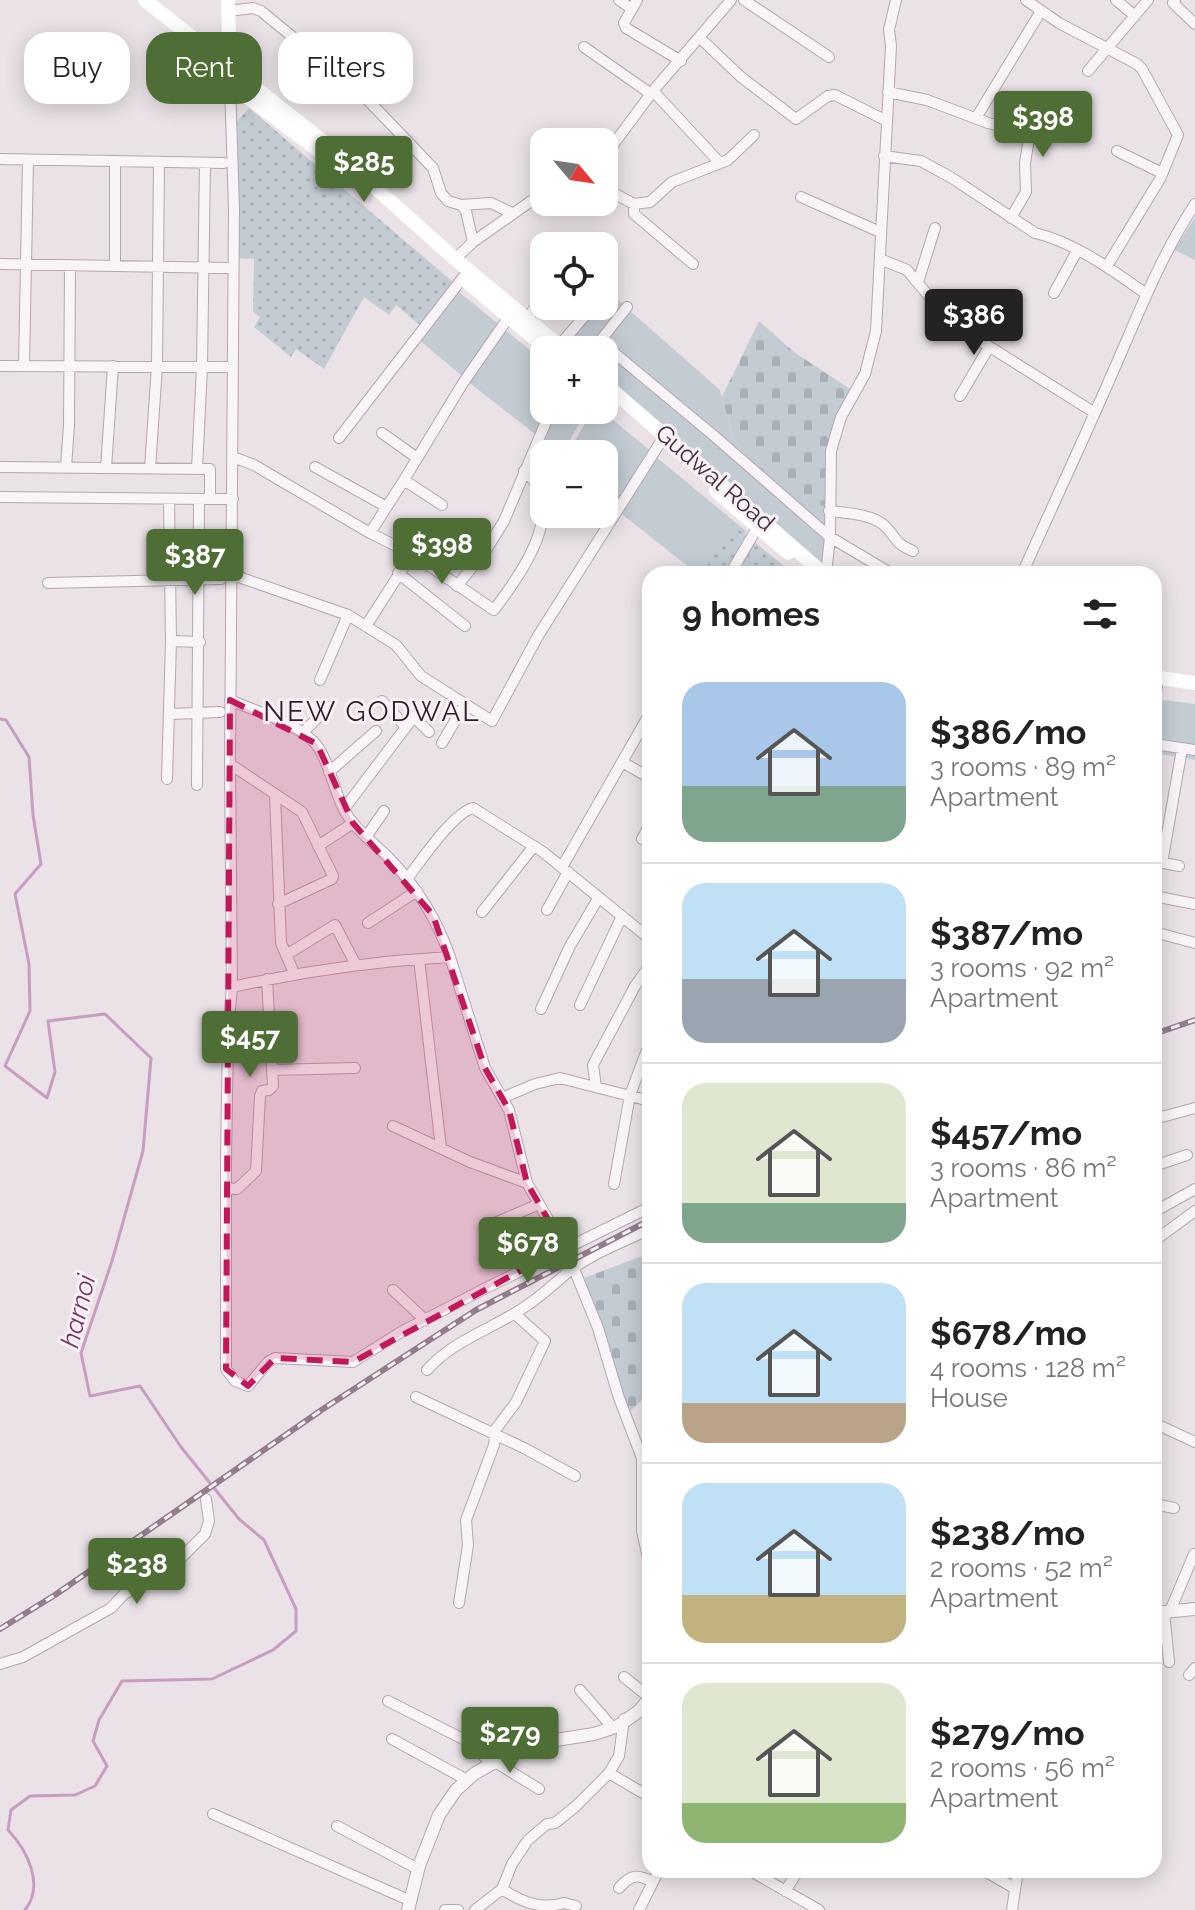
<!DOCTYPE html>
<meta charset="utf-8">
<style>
:root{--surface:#fff;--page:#f2f2f2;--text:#222;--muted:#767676;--line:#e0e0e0;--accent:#4f6e35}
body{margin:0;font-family:Raleway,sans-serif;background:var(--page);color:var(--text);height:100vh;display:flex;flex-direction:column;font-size:30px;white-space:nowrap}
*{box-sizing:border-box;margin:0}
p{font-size:26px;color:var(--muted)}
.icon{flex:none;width:44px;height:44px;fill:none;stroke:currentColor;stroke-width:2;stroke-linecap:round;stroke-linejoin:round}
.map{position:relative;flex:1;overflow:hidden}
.side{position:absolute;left:642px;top:566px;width:520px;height:1312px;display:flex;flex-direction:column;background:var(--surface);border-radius:24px;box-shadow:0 4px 20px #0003}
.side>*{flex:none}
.guide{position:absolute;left:24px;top:32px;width:498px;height:72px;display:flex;gap:16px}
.needle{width:52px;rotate:119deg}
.controls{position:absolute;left:530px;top:128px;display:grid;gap:16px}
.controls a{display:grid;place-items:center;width:88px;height:88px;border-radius:16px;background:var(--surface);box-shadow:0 4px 20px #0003;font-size:40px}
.price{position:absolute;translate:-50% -68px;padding:0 18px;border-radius:8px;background:var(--accent);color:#fff;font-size:26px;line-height:52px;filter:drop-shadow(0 2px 4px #0008)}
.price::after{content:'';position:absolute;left:50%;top:48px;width:24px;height:18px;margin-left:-12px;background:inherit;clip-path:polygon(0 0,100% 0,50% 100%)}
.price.active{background:#222;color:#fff}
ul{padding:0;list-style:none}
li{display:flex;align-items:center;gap:24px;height:200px;padding:0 40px}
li+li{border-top:2px solid var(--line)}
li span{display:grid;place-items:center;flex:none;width:224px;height:160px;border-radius:24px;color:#555}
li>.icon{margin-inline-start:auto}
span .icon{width:96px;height:96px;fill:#fffc;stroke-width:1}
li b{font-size:34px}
h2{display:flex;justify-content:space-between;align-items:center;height:96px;padding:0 40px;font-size:34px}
.tag{padding:0 28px;border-radius:24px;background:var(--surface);box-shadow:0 4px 20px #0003;font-size:28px;line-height:72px}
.tag.active{background:var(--accent);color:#fff}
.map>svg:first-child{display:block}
.green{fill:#c3ccd3}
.cemetery{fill:url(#cemetery-stones)}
.park{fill:url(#park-dots)}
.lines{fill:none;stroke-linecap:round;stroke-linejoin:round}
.stream{stroke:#c89ec0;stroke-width:3}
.minor-casing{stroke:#b4a7b0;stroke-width:12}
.tertiary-casing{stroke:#b4a7b0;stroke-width:14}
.minor{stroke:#f8f4f7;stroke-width:10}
.tertiary{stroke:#f8f4f7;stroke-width:12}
.secondary{stroke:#fff;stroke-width:14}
.rail-casing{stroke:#937c8c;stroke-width:6}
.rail{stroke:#f7f1f6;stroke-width:3;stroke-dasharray:9;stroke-linecap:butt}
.marked{fill:#c2185b;fill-opacity:0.2;stroke:#c2185b;stroke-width:6;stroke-dasharray:16 10;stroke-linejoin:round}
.labels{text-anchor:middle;stroke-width:6;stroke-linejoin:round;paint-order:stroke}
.street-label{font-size:24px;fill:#412a3a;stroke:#f7f1f6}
.water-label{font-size:26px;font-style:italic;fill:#743665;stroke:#f7f1f6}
.quarter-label{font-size:28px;letter-spacing:2px;fill:#321c2b;stroke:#f7f1f6}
</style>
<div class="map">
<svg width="1195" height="1910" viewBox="0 0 1195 1910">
<defs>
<pattern id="cemetery-stones" width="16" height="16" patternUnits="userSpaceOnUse" patternTransform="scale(2)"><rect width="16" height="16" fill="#c3ccd3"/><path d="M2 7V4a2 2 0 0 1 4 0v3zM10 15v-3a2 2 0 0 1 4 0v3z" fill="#a9afb6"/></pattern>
<pattern id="park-dots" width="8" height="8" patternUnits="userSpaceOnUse" patternTransform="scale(2)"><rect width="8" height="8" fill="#c3ccd3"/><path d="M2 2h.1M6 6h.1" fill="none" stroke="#a9afb6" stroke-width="1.8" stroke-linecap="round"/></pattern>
</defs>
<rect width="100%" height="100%" fill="#eae2e7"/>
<!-- green -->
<path class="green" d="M1195,218V260L1174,250Z
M459,292L501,326L462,376L418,339Z
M609,292L720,390L734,440L829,509L823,565L604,378V350H571L565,345L597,306H604V298Z
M504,329L544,361V410H548L535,434L467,381Z
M555,410H587L562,454H544V463L534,457Z
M593,410H601L652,452L616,510L604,497V454H567Z
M655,456L746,531L722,574H698L619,512Z
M1154,699L1195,704V760L1154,753Z"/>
<!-- cemetery -->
<path class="cemetery" d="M759,321L794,352L853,391L830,453L829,509L768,476L734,440L722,397Z
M650,1253V1393L629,1412L584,1278Z"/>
<!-- park -->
<path class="park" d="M249,108L453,282L422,327L396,305L389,315L364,297L324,369L296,349L291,357L254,327L260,317L253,312L254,259L238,258L237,121Z
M732,524L794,574H702Z"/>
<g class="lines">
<!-- stream -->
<path class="stream" d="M0,719L6,720L29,757L33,815L41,864L15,894L29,964L30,1011L5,1066L47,1098L55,1072L48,1021L105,1014L151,1058L143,1151L112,1261L81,1353L90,1396L140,1386L181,1447L239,1519L264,1540L296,1609V1631L273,1650L212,1679L122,1681L99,1720L93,1741L107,1766L95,1786L75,1795L30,1796L11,1810L8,1830C27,1850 45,1885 25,1910"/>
<defs>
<path id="minor" d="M619,0L632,9
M637,0L624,23L626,28L681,61
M744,0L829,57
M1026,0L1059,23L1137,64L1142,69L1178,135L1160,179L1107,266
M1116,0L1135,16
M1175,0L1173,3L1195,24
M228,11L253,8L261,11L361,93L433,168L441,193L448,201L461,205L491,203L512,213
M700,38L741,77L796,119L828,96L835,95L887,121
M584,47L651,94
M1088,71L1148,0
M230,84L234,209L230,764L232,987L228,1032L226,1161V1369L235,1381L248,1386L268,1362L275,1358L353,1362L401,1332L486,1288L650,1207
M653,91L720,163
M888,92L927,100L988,123L1030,132
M976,118L1041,11
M1117,151L1162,173
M884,156L921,161L952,178L1035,233C1074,242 1112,270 1145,293
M604,157L653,91L731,0
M0,159L224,163
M115,161V265
M604,188L634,204V214L693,264
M801,197L880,232
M634,204L650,202L672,182L728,160L754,135
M461,205L466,211L473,242
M1011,218L1026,192L1025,163L1030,132L1037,121L1082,100
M455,259L473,242L544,192
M880,259L907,270L932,300L974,337L1095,413
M0,264L230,268
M918,282L935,228
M1054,293L1077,251
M627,307L600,341L713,435L830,537L892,574
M526,319L544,297
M559,346L593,306
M0,366L227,367
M24,366L28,160
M960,396L989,347
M382,433L417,458
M339,438L468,271
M233,457L254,465L370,533L412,554L494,610C519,576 571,508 524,471
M0,467L210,469V499L0,497
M66,467L69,425L70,265
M315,467L385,506
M106,468L113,366
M150,468L157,366L159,162
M197,469L202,367L205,163
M210,499H233
M442,505L404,480L463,383L508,318
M829,511C846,513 872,514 885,526C897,538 894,543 913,551
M370,533L404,480
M398,573L465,626
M730,574L757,528
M826,574L830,537L831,451L841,417L865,374L876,331L891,46L889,30L896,0
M1022,574C1052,507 1083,441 1112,374C1138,315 1160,257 1195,204
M233,575L348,615L396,645L421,676L492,721L538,636L660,443
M48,583L221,579
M457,586L486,550L504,521L551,410
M366,626L412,554
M171,641L200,642
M320,680L348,615
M230,700C257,712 292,721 313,741C327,754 334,790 343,808C354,829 373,842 389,858C417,887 437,919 450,957
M1154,700L1157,687
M170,714L220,712
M406,727L414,717L429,732
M303,732L329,707
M442,743L465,704
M1154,744L1195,750
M622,762L650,778
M230,764L302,812L333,876L332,879L278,904
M329,772L376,731
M167,779L171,641L169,499
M197,785L199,499
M275,795L281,943L294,973
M344,809L406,727L382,701
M366,837L384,811
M642,839L650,824
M318,846L353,823
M1154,861L1179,866
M1162,863L1182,749
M562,867L650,713
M407,879C420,862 453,813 473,808L543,852L650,939
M1154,896L1195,904
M547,910L568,872
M482,912L534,846
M368,923L417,891
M1154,932L1195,943
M286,955L335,925L356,965
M419,959L441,1148
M232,987C304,971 376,961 450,957L485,1068L509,1110L527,1183L564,1247
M580,1005L622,916
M541,1009L570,946L599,897
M272,1070L355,1068
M596,1087L593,1065L635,986L650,965
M502,1098L535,1084L560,1078L650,1101
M1154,1119L1195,1108
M393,1126L470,1162L527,1183
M1154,1166L1187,1155
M614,1184L630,1095L650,1042
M226,1188L237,1189L256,1171L260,1096L262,1091L269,1090L273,1086L267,979
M1154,1212L1195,1189
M495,1223L539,1204
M1154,1241L1195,1211
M574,1269L598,1328L619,1398L642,1458V1531L650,1567
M393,1290L425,1320
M427,1370C451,1342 489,1330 520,1310C538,1299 552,1286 568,1272C592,1253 623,1242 650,1229
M416,1397L524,1448L575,1476
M1154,1423L1195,1442
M1154,1504L1174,1508
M459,1603L468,1545L466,1520L494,1445L496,1429L516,1402L545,1341L515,1314
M1170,1611L1194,1554
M1164,1612L1169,1662
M0,1664L23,1657L111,1608L124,1594L170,1569L205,1534L209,1521L206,1499
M1189,1675L1195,1668
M624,1677L650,1698
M580,1690L613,1728
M388,1701L465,1740L493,1764
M392,1739L467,1780
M495,1762L539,1789
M609,1773L648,1796
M213,1814L411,1901
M337,1826L418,1869
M749,1870L819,1910
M983,1870L1014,1888
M619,1888C631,1874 638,1874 653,1882
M502,1889C522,1902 541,1910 564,1903L576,1906
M785,1891L799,1870
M445,1910H458
M475,1910L502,1889L512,1864L528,1840L547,1824L555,1823L576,1806L609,1773L619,1756L624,1719
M639,1910L658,1872
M1012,1910L1018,1870"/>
<path id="tertiary" d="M1154,1613L1195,1609
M408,1910L419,1866L439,1815L456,1790L474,1774L524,1745L594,1734L618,1726L639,1711L650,1698"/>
</defs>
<!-- minor casing -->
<use href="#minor" class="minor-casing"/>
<!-- tertiary casing -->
<use href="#tertiary" class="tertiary-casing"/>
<!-- minor -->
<use href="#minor" class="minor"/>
<!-- tertiary -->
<use href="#tertiary" class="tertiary"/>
<!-- secondary -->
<path class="secondary" d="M145,0L325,143L455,259L564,350
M228,0L230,76
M214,66L230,84L319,151
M466,281L548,350
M604,383L824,574
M716,491L788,553
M1154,677L1195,683"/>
<defs>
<path id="rail" d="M1154,1034L1195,1020
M0,1629L55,1595L323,1409L476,1310L650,1220"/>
</defs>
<!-- rail casing -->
<use href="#rail" class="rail-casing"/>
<!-- rail -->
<use href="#rail" class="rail"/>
</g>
<!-- marked area -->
<path class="marked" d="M230,700L317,744L353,823L433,915L485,1068L509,1110L527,1183L564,1247L353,1362L275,1358L248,1386L226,1369Z"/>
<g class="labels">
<!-- street labels -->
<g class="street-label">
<text transform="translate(715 478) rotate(41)" y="8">Gudwal Road</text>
</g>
<!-- water labels -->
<g class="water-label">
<text transform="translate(78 1311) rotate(-76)" y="9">harnoi</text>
</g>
<!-- quarter labels -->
<g class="quarter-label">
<text x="372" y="721">NEW GODWAL</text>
</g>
</g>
</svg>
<div class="controls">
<a><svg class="needle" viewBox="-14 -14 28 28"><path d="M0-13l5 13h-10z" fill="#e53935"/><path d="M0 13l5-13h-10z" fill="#767676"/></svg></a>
<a><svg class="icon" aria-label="locate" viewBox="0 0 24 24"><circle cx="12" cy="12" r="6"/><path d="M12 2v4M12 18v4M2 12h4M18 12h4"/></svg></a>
<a>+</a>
<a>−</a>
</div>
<b class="price" style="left:1043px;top:159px">$398</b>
<b class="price" style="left:364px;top:204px">$285</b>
<b class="price active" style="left:974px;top:357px">$386</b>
<b class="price" style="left:442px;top:586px">$398</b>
<b class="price" style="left:195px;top:597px">$387</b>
<b class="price" style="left:250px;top:1079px">$457</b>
<b class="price" style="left:528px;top:1285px">$678</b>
<b class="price" style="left:137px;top:1606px">$238</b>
<b class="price" style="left:510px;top:1775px">$279</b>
<div class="guide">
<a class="tag">Buy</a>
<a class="tag active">Rent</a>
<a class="tag">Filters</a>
</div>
<section class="side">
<h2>9 homes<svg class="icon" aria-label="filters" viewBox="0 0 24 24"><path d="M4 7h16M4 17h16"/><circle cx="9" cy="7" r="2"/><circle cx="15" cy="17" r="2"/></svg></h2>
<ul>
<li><span style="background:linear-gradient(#a9c7e8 65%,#7fa58c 0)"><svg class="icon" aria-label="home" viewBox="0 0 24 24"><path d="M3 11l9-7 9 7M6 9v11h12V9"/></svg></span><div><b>$386/mo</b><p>3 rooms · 89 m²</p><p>Apartment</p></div></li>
<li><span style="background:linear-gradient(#bfe0f5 60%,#9aa5b1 0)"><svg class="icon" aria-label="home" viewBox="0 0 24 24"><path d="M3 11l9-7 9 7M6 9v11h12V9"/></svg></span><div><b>$387/mo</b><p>3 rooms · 92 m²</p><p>Apartment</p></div></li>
<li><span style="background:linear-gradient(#dfe7d0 75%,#7fa58c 0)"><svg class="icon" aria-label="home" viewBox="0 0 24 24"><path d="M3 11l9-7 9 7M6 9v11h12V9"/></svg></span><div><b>$457/mo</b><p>3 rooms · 86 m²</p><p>Apartment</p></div></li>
<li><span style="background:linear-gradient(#bfe0f5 75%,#b9a48a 0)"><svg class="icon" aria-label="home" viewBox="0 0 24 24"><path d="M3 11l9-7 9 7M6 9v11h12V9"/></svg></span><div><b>$678/mo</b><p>4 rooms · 128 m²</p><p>House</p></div></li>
<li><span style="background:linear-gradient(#bfe0f5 70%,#c2b280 0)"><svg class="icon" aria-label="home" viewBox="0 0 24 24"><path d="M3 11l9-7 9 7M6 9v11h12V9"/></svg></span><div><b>$238/mo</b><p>2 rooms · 52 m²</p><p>Apartment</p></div></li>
<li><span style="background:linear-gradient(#dfe7d0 75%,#8fb573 0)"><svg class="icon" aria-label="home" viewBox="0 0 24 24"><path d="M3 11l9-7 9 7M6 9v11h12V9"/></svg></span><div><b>$279/mo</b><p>2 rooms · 56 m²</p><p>Apartment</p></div></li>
</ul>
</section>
</div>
